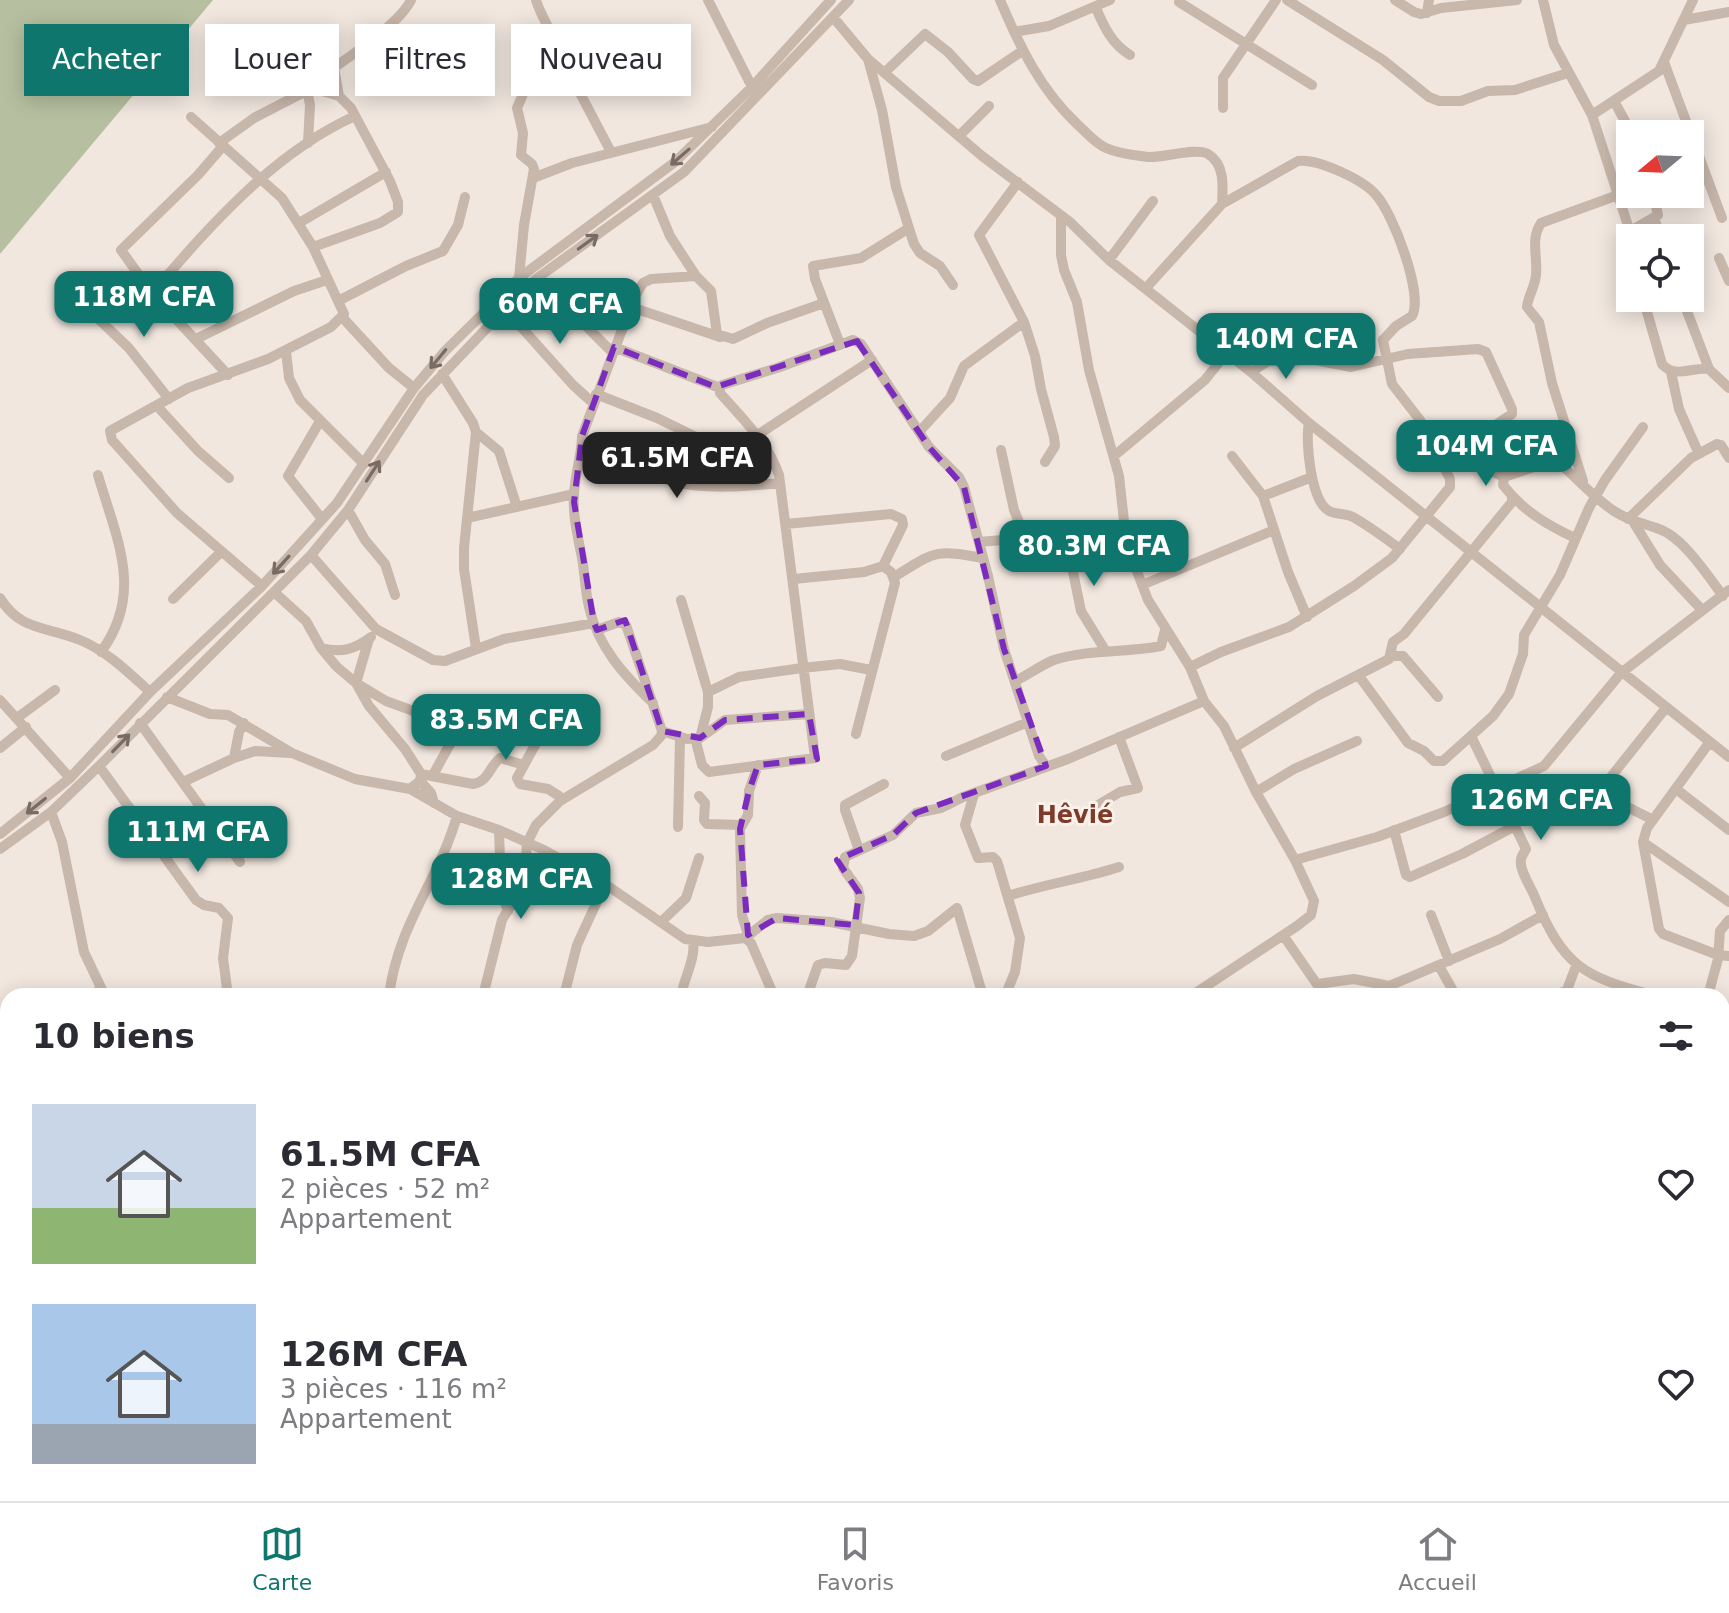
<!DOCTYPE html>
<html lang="fr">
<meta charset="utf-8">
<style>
:root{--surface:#fff;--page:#f7f7f7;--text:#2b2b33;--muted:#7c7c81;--line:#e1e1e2;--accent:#0f766e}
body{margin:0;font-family:"DejaVu Sans",sans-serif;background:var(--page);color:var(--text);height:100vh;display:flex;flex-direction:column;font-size:30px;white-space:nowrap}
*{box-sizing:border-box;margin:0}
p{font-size:26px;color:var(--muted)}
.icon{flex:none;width:44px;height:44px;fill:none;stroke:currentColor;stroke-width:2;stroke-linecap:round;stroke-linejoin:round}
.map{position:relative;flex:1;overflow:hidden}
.drawer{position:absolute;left:0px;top:988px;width:1730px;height:514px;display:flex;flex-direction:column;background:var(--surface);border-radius:24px 24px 0 0;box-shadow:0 4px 20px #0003}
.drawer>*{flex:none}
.banner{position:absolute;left:24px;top:24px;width:800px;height:72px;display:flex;gap:16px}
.needle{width:52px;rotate:251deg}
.controls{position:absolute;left:1616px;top:120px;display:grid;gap:16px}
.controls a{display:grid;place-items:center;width:88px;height:88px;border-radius:0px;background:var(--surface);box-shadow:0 4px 20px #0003;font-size:40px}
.price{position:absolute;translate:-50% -68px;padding:0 18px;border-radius:16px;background:var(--accent);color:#fff;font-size:26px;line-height:52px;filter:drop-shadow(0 2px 4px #0008)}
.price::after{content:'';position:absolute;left:50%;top:48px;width:24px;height:18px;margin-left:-12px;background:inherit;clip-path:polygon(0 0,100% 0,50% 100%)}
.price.selected{background:#222;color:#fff}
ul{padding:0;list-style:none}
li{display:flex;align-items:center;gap:24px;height:200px;padding:0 32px}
li span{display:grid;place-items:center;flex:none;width:224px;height:160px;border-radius:0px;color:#555}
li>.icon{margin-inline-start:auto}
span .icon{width:96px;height:96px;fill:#fffc;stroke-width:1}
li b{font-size:34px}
h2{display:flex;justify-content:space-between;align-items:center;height:96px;padding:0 32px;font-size:34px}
.pill{padding:0 28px;border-radius:0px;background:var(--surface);box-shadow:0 4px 20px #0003;font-size:28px;line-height:72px}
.pill.selected{background:var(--accent);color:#fff}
.menu{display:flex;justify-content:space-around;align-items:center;height:112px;border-top:2px solid var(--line);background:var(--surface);font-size:22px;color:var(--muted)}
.menu a{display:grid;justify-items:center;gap:4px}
.menu .selected{color:var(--accent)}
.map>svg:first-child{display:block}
.green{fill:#b6bf9f}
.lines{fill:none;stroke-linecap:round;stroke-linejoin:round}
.minor{stroke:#c8b7ab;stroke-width:10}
.oneway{stroke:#786b64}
.marked{fill:none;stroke:#7b2cbf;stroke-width:6;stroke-dasharray:16 10;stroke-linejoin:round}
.labels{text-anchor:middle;stroke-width:6;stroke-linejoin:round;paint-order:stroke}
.quarter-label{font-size:24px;font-weight:bold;fill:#7f3a29;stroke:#f9f2eb}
</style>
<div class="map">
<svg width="1729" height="1501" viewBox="0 0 1729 1501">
<rect width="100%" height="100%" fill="#f1e7df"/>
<!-- green -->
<path class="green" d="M0,0H213L0,254Z"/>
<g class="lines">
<!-- minor -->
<path class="minor" d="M536,0C542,20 555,35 560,55L611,152
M708,0L752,87
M1000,0C1020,47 1040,89 1077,124C1086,132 1095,143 1106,148C1119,154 1134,155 1148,157C1164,158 1196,147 1208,154C1225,164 1223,186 1222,204
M1287,0L1383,60L1429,97L1439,101H1461L1488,91L1515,90L1568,73
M1395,0L1414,12L1421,14L1441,8L1517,0
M1543,0L1554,45L1592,115L1632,238
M1179,2L1312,85
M1096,8C1104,27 1112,44 1130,55
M1427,13L1429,0
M833,17L868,59L982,156L1070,222L1109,260L1251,372L1309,423L1729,757
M1684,20L1729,12
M1014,32L1049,26L1110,0
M558,48L614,34
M868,59L882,110L896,187L914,244L920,253L940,266L953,285
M1664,62L1722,218
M334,68L339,96
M885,72L925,34L948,52L973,79L978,81L1022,51
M312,88L319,78C343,61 399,25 411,0
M307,90L310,105L308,143
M1614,101L1632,134
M1223,108V78L1276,0
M1592,115L1659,71L1693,0
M191,117L282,198L313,247L344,314L331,327L268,359L188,388L110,431L112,440L177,513L262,586
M959,136L989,106
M219,143L254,118L312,88L339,96L351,108L390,181L398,202V212L380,223L313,247
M223,146L198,175L121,250L152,293L228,375
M533,178L572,163L712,127
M1018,182L979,235L1024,322L1035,356L1041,389L1054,437L1055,446L1045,462
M653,195L670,236L696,276
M1061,217V255L1064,270L1077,302L1089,370L1119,476L1125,530L1138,574L1148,600L1190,667L1204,701L1224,726L1256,792L1295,860L1314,901L1311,915L1297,926L1191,996
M1654,218L1661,238
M299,223L386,172
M1630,231L1658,215L1653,194
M1719,258L1729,281
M1109,260L1153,201
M519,278L524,225L534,169L532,164L521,155L523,133L517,108L533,71L539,64L560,55
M536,279L549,295L569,309L612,352
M1146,288L1222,204L1298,161C1317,158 1364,180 1376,195C1393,213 1424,295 1412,316L1396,326L1383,340L1392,384L1420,420L1450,479V487L1392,558L1354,586L1289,627L1221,652L1190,667
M152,293C210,226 273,153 355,116
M1643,298L1662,364C1675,379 1691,367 1709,369
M1682,298L1709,369L1729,388
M338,301L406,266L443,251L458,225L465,197
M631,307L720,337
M88,309L128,347L169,399
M505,309L573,385L593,403
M342,317L389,368L414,388
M196,339L294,291L327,280
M840,344L815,279L813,266L861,258L909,228
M614,347L720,388
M286,351L289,378L300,400L364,464
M1251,372L1268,361L1315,360L1351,367L1408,354L1478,349L1486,352L1512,409V414L1479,436L1471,455L1476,464L1504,477L1552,461L1558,462C1577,478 1594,498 1614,511C1629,521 1643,523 1659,529C1683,537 1708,576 1723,596
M1671,372L1679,409L1699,454
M442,374L473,423L476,432L464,548V569L476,648
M596,394L657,418L698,438
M157,406L198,451L229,478
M320,421L288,476L322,519
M1309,423C1305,442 1311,501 1329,511C1337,515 1346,513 1353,517C1369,526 1385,538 1400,549
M476,432L499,451L517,507
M919,432L950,398L964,366L1024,322
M756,436L872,360
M582,449C614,457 643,473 675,482C706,490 749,486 780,483
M1001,450L1014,510L1025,537
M1114,456L1205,380L1227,352
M1232,456L1263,496L1288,572L1307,617
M98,475C116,538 145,592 101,652
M1504,477L1503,485C1522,510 1547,525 1575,538
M1583,481L1552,383L1539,322L1527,307C1528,296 1535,287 1536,275C1538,257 1530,240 1541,223L1618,195
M1263,496L1312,477
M348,510L365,540L385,564L395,595
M467,518L574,494
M1628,519L1691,458L1717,444L1721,445L1729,458
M1634,523L1660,565L1702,610
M786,524L891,514L902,519L903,525L883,566L864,572L794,579
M1065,533L1081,611L1105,650
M979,542L1125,530
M311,555L376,629L433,660L445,661L504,639L594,623
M894,577C936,551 934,549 983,558
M1142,585L1274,530
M274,592L306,621L321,648L337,667L356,683L369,706L405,749L421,774L420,781L410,789
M0,598C21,632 47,626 80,640C107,651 129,673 150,692
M173,599L221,552
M681,600L708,692V707L700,738
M369,639L356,683L386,701L427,716
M321,648C341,653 354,650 371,637
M1390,656H1403L1438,697
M1359,676L1408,743L1424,751L1434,761H1443L1493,716L1509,694L1523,654L1524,635L1560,575L1589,508L1605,480L1643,427
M1015,681C1028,675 1041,665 1054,660C1089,649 1125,653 1161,646L1165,630
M708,692L739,677L802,668L840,664L871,670
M167,697L210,714L228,715L292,753L355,779L410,789L457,816L499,830L544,850L605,884L685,939L708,942L745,938L751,943L774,996
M0,700L70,778
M653,703C624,675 598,647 589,607C585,591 585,574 582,558C577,533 571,509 575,484C577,467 582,453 582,436L634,298L643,283L651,279L696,276L711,291L717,334L733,339L767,323L824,303
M17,718L55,690
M140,723L240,862
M662,731L687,739L700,738L725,720L809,714
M856,734L895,583L891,572L883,566
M1471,736L1526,849C1524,853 1521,856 1521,860C1519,869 1530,886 1534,895C1563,967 1583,977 1657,996
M695,738L702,765L709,772L815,758L779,475C768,443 742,418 720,393V388L722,385L777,368L853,340L861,344L929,447L959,477L964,487L988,576L1004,649L1039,756L1046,766
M1709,743L1647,828L1643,842L1729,902
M0,748L26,727
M1234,748L1317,696L1389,659L1393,642L1404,634L1512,502V497
M946,756L1028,722
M234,758L255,751L290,753
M99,766L196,900L204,905L219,908L228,918L223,958L228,996
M421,774L473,784C489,781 489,767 500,758L524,765
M433,775L461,724
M420,781L431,793L434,803
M183,782L234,758L239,732L244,723
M1676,789L1729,830
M1256,792L1294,769L1357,741
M974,794L965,825L978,858L993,857L997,861L1020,938L1015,972L1005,996
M699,796L705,803L704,820L707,824L741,825
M560,801L559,796L548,789L520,784L517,778L540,736L561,730
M1088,811L1120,792L1138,788L1119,737
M51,812L62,842L84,952L105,996
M1653,820C1635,810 1605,801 1610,778L1665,709
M678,827L680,738
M499,830L501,890L508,911
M1394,830L1406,875L1410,877L1462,854L1515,826
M0,834L70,778L150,692L262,586L337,503L414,388L445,351L519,278L675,162L752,87L831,0
M1643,842L1659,929L1663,934L1718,955L1729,956
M0,849L51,812L99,766L311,555L348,510L423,395L505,309L536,279L684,172L849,0
M859,850L845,810V805L884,784
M1295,860L1377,837L1444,812L1544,766L1621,673L1729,590
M1008,896C1045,884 1082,879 1119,867
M1431,915L1449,961
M661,922L686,898L699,858
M748,935L742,915L740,829L748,815L749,791L758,765
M1283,935L1325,996
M745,938L768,920L777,918L831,922L889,934L914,936L928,931L957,908L983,996
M1439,966L1456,996
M1317,984L1354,979L1389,986L1500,939L1543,915
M90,996L101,989
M389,996C398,924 438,882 457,816
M483,996L502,920L524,883L527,843L536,825L560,801L653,745L661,736L662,731L626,625L619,622L597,630
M564,996L577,945L605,884
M681,996C684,978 696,958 693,942
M807,996L818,965L825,963L846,965L852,956L860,898L858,889L843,868L845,857L893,835L916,813L941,808L963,797L1068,759L1204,701
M958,996H984
M1555,996L1567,990L1576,966
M1708,996L1718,959L1720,931L1729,920
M1722,1012L1729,1014
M0,1089L8,1093
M0,1117L8,1109
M1727,1154L1729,1167
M0,1234L8,1241
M1722,1263L1729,1260
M0,1275L8,1264
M1722,1457L1729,1469
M0,1485L8,1480
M1722,1486L1729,1481
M42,1494L45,1501
M296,1494L303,1501
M477,1494L479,1501
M621,1494V1501
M689,1494L692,1501
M770,1494L773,1501
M892,1494L922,1501
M1118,1494L1122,1501
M1273,1494L1278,1501
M1519,1494L1522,1501
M120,1501L121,1494
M540,1501L548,1494
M783,1501L789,1494
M1162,1501L1172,1494
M1701,1501L1710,1494"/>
</g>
<!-- one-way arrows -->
<defs><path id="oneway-shaft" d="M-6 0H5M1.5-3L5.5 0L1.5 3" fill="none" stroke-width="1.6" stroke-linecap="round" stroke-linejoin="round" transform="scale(2)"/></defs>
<g class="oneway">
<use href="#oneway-shaft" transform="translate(680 157) rotate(139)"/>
<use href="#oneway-shaft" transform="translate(588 242) rotate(-36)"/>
<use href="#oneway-shaft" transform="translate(438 359) rotate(130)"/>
<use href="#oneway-shaft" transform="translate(373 471) rotate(-57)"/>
<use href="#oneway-shaft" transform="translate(281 565) rotate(132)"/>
<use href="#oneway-shaft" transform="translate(121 743) rotate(-46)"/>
<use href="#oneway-shaft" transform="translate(36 806) rotate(141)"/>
</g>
<!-- marked area -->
<path class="marked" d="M857,341L929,447L964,487L1004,649L1046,766L916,813L893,835L837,860L859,893L855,925L777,918L748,935L740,829L749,791L758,765L817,759L809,714L725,720L700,738L662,731L625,620L597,630L594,623L574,502L582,436L614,347L716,387Z"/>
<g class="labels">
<!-- quarter labels -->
<g class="quarter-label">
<text x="1075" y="823">Hêvié</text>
</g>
</g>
</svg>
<div class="controls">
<a><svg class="needle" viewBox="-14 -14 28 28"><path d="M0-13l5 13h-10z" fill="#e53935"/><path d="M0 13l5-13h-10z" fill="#7c7c81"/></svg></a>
<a><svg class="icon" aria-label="locate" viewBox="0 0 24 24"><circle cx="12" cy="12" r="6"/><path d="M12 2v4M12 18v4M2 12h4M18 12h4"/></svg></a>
</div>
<b class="price" style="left:144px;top:339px">118M CFA</b>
<b class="price" style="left:560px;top:346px">60M CFA</b>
<b class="price" style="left:1286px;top:381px">140M CFA</b>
<b class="price" style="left:1486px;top:488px">104M CFA</b>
<b class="price selected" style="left:677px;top:500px">61.5M CFA</b>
<b class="price" style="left:1094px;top:588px">80.3M CFA</b>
<b class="price" style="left:506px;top:762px">83.5M CFA</b>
<b class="price" style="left:1541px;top:842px">126M CFA</b>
<b class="price" style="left:198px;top:874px">111M CFA</b>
<b class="price" style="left:521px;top:921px">128M CFA</b>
<div class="banner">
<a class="pill selected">Acheter</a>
<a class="pill">Louer</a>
<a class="pill">Filtres</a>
<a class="pill">Nouveau</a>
</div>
<section class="drawer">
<h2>10 biens<svg class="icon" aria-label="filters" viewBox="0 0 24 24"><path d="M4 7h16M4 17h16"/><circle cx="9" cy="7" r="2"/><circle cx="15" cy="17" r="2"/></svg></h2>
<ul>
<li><span style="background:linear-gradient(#c9d6e8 65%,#8fb573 0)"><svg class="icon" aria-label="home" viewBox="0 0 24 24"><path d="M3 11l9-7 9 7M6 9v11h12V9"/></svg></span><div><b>61.5M CFA</b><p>2 pièces · 52 m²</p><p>Appartement</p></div><svg class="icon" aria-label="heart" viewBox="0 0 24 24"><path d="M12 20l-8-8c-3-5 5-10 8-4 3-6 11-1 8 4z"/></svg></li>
<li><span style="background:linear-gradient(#a9c7e8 75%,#9aa5b1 0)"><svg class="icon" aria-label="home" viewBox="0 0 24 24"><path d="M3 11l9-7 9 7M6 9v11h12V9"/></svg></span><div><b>126M CFA</b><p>3 pièces · 116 m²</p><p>Appartement</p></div><svg class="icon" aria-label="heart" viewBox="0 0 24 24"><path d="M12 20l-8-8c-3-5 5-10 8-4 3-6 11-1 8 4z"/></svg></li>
</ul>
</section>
</div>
<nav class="menu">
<a class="selected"><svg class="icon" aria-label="map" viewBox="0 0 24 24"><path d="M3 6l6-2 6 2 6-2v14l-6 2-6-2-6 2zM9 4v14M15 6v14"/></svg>Carte</a>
<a><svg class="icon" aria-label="saved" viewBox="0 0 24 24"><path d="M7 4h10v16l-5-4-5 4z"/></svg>Favoris</a>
<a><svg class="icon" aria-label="home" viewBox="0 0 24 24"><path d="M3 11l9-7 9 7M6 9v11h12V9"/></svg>Accueil</a>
</nav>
